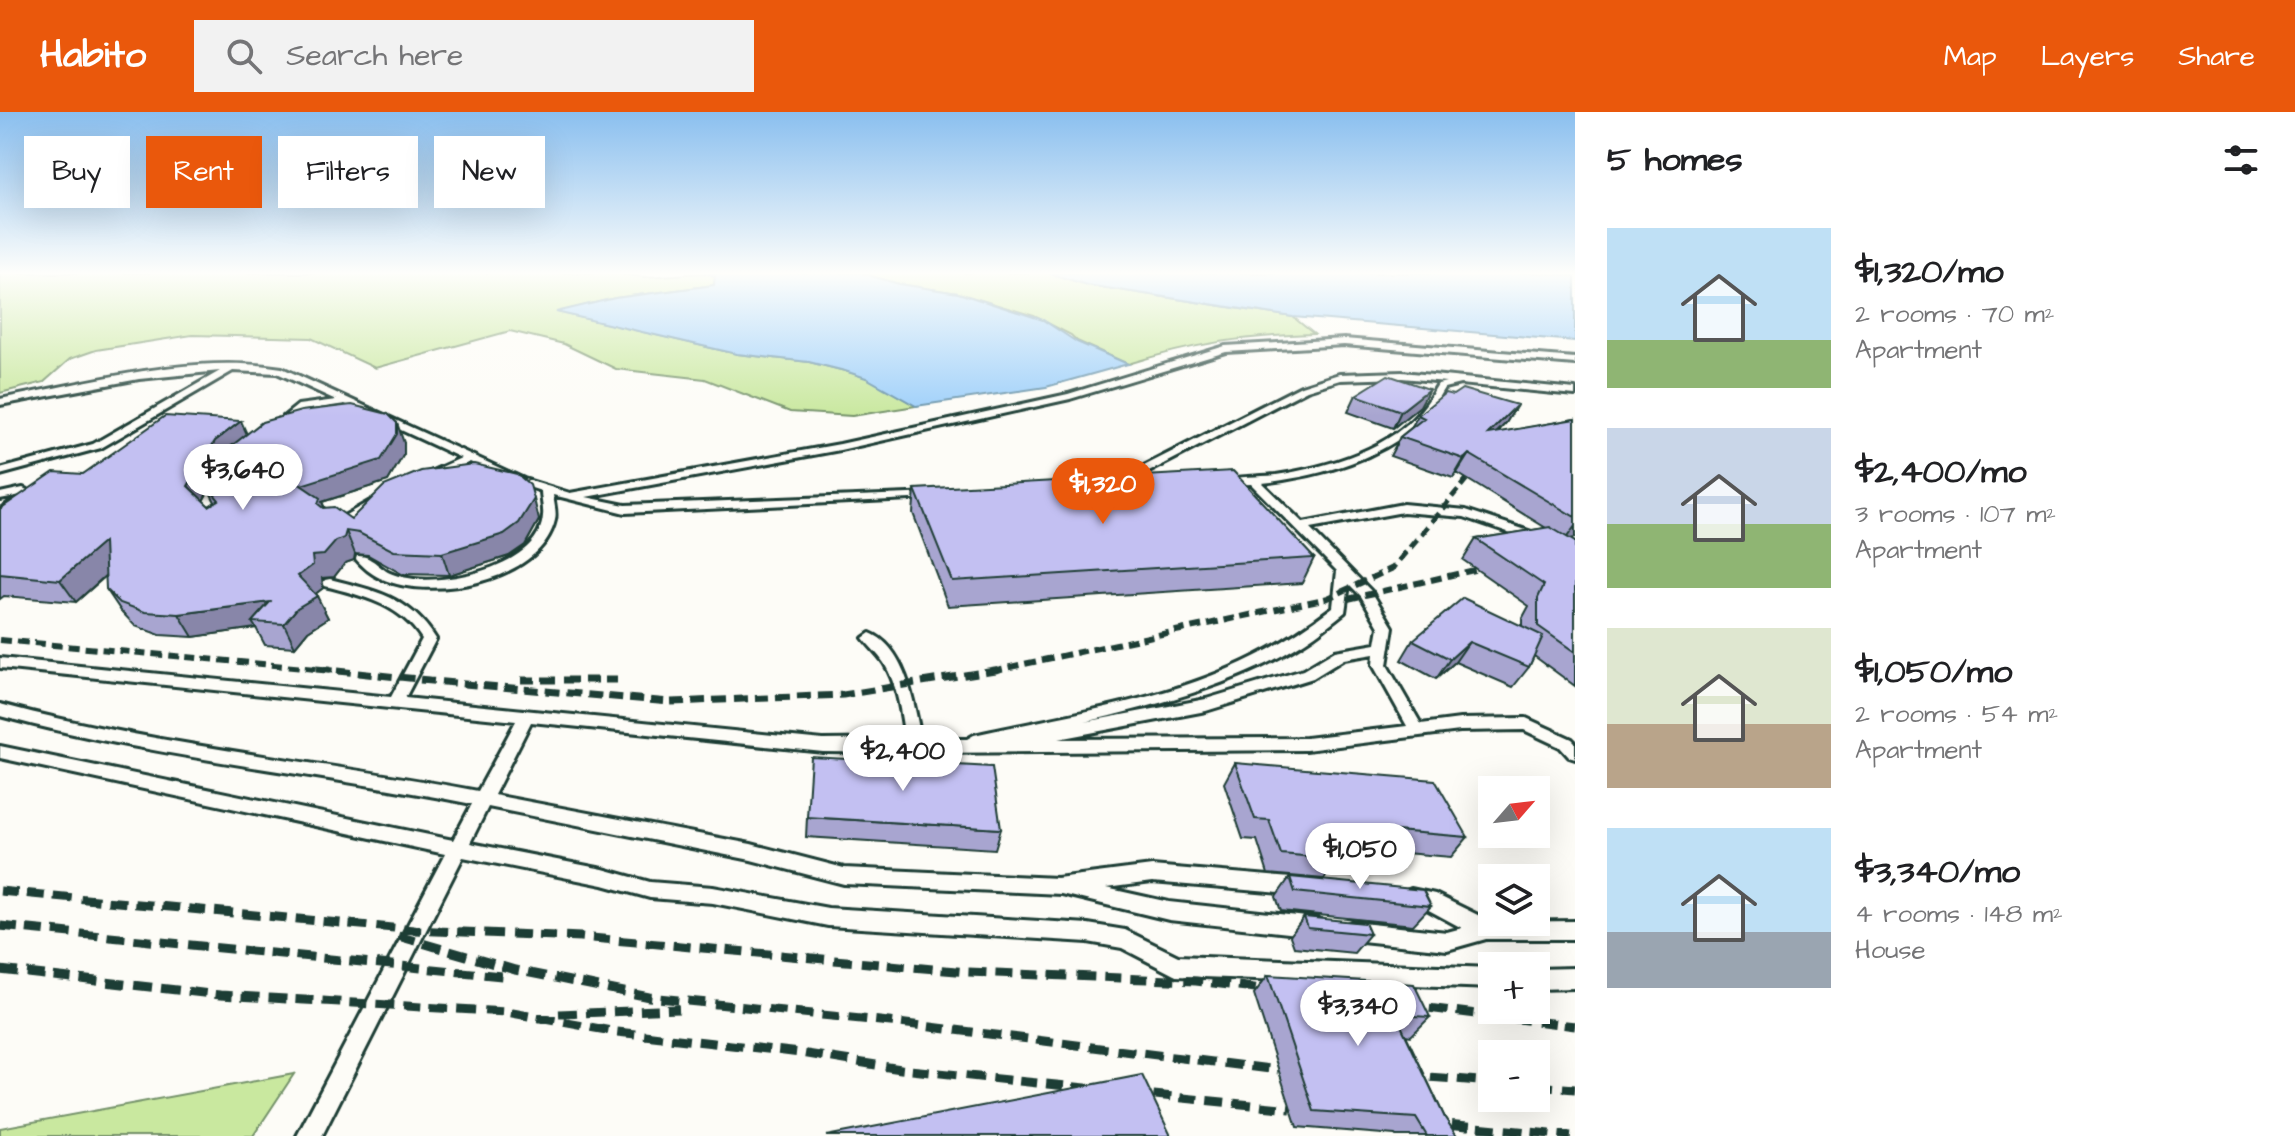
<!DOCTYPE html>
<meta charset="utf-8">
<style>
:root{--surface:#fff;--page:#f2f2f2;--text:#202124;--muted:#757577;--accent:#ea580c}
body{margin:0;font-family:"Architects Daughter",sans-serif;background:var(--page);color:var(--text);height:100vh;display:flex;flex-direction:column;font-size:30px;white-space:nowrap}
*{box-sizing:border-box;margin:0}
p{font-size:26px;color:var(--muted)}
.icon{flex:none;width:44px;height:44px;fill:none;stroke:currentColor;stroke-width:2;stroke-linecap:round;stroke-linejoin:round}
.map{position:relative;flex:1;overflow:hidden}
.sheet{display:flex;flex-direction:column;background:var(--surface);width:720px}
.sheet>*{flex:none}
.hud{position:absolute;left:24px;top:24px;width:760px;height:72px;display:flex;gap:16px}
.needle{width:52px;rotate:62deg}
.fabs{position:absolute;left:1478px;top:664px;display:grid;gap:16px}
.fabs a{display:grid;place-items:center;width:72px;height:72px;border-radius:0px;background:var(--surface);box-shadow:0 8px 32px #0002;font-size:40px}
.price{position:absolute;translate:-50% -68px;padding:0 18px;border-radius:28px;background:#fff;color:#222;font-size:26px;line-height:52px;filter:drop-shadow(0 2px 4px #0008)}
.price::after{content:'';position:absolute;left:50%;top:48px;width:24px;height:18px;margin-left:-12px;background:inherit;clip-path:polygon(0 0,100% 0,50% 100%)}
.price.current{background:var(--accent);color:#fff}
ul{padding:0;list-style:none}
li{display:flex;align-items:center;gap:24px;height:200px;padding:0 32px}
li span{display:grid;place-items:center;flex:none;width:224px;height:160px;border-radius:0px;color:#555}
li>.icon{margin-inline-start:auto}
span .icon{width:96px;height:96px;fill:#fffc;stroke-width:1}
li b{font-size:34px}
h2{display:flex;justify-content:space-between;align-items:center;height:96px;padding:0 32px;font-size:34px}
.tag{padding:0 28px;border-radius:0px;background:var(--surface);box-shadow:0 8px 32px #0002;font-size:28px;line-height:72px}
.tag.current{background:var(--accent);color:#fff}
header{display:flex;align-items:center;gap:48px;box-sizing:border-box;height:112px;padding:0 40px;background:var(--accent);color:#fff}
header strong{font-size:38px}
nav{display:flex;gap:44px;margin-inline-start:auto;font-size:28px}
.search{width:560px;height:72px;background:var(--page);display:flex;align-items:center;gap:20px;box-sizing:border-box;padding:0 28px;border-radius:0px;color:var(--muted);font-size:30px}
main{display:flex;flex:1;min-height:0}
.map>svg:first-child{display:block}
.green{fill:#c9e89f;stroke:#74926a;stroke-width:2}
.water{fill:#9dcffa;stroke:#6b95ab;stroke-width:2}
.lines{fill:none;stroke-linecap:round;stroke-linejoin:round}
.service-casing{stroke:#1f3d34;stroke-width:6}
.service{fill:#fdfcf7;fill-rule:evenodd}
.rail-far3{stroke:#1f3d34;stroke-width:5;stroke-dasharray:9 5;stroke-linecap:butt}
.rail-far2{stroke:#1f3d34;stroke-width:6;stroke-dasharray:11 6;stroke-linecap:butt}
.rail-far1{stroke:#1f3d34;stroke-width:7;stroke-dasharray:14 7;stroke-linecap:butt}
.rail{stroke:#1f3d34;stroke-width:9;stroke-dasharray:18 9;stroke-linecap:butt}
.wall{fill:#a8a5d0;stroke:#1f3d34;stroke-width:2;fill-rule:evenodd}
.shaded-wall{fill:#8886a9;stroke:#1f3d34;stroke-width:2}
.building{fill:#c3c0f2;stroke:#1f3d34;stroke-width:2}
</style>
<header>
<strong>Habito</strong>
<div class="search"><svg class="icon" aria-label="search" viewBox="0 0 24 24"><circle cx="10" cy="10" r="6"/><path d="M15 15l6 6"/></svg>Search here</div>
<nav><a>Map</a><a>Layers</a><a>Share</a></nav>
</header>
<main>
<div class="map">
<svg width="1575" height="1024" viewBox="0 0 1575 1024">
<rect width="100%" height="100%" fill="#fdfcf7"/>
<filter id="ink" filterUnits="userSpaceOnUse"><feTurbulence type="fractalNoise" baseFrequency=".0125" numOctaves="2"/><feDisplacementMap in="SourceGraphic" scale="16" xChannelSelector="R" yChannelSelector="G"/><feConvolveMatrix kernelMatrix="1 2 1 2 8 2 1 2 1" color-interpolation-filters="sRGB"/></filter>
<g filter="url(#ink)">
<!-- green -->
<path class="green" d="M0,161H607L645,165L704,161L715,164L714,173L615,186L558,200L737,242L809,250L845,259L866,265L916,294L852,304L790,300L705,267L616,257L564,232L510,219L375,256L311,226L192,223L96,238L70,247L44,270L0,281Z
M861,161H1049L1087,173L1293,205L1314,222C1244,224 1196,231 1128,252L1077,229L1071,223L1034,204L958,181L899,172Z
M294,962L253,1024H0V1016Z"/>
<!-- water -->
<path class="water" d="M704,161H861L899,172L958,181L1043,208L1077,230L1128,252L1046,275L916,294L866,266L845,259L809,250L737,242L556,200L615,186L714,173L715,164Z
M1049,161H1537L1575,164V229L1293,205L1087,173Z"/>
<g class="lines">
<defs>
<path id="service" d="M1344,227L1575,246V252L1344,233L1226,240L1070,287L840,338L586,385L625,393L935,381V385L931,386L625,401L553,383C554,391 557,401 555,408C541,470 429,490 380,466C371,462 362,454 356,447L357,444C371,443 378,455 390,461C396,464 407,466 414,467C452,472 540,453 543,404C544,397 541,387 541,379L516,371L470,350L436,365H428V361L461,346L345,292L305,298L285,314H277V310L298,293L336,288L277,261L233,259L101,336L0,363V357L93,332L220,259L139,267L0,293V287C89,270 192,241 282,256L524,367L570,381L840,332L1068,282L1225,234Z
M1402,260L1575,277V283L1460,272L1444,276C1435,291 1428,305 1414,316C1373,350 1314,365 1262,371L1303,411L1403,392L1466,398L1541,423L1543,426L1541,429L1537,430L1464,405L1403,400L1310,417L1371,479L1393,515L1387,553L1421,612L1460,607L1526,606L1572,627L1575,630V647L1569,645L1560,635L1524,618L1460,619L1306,638L914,641L823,640L531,610L494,683L751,732L844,756L1057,766L1152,754L1303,767L1310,769L1312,775L1310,781L1303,783L1152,770L1106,776L1169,790L1316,806L1323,809L1326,815L1323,821L1316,824L1169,808L1061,782L844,772L751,748L488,695L470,731L603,757L650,770L713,775L828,796L1088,812L1125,818L1178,844L1492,856V876L1176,864L1122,836L1088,830L828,814L713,791L650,786L603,773L463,745L322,1024H297L445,742L0,646V634L453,728L472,692C315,661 154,646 0,604V592C157,634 319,649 478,679L516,609L0,556V546L391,585L422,527C400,492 363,484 325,474L323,471L325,468L330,467C376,479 410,485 436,527L405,586L823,628L905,627C901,602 898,574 884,551C878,542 870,535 863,526L870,521C906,535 915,595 921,627H967L974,623C1068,602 1170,588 1256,544C1284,530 1308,514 1333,495L1337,459L1251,372L1225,373L1221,372V368C1239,364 1258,365 1276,363C1327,355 1393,337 1425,293C1430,287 1433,279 1438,272L1446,270L1402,266L1340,268L1307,278L1143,363L1095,372L1091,371V367L1136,358L1301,274L1339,262ZM1349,472L1361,484L1379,515L1376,532L1335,539L1303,558L1206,587L1085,610C1161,592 1239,572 1305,530C1319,521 1332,510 1345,500ZM1374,542L1373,553L1407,614L1306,626L1058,627L1206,599L1313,566L1344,547Z
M23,376L36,382L0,406V397L21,383L0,387V381Z
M377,385L383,389L381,391L340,415L336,416L330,412Z
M1411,777L1435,782L1492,810L1575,809V827H1486L1447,838L1352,828L1345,825L1342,819L1345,813L1352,810L1447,820L1462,816L1425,796L1404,792L1401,786L1404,780Z
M1575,856V876L1536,877V857Z"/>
</defs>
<!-- service casing -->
<use href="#service" class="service-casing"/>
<!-- service -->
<use href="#service" class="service"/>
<!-- rail-far3 -->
<path class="rail-far3" d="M1443,396L1471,362L1486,356"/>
<!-- rail-far2 -->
<path class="rail-far2" d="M1348,487L1496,453
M0,528L338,559
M992,559L1328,486L1393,456L1445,394"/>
<!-- rail-far1 -->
<path class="rail-far1" d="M316,557L429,568
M420,568L671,590L843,583L1001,557
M521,568H617"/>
<!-- rail -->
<path class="rail" d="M0,779L414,818L581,825L967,860L1196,869L1280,879
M0,814L502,864
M398,824L515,858L649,885L899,911L1278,958
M0,858L220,883L507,900L617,920L801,941L901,957L1291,997
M1403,893L1575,914
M559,902L679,897
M1404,963L1492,970
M1536,974L1575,977
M1425,1010L1571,1024"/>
</g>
<!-- wall -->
<path class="wall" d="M1429,277L1420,294L1393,316L1348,300L1356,283Z
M1453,283L1517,293L1506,311L1497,321L1575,307V426L1569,427L1575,430V574L1534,544L1529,555L1513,575L1455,550L1436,567L1401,548L1413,528L1522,514V507L1529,494L1463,448L1476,427L1546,416L1457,361L1453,366L1390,344L1400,325L1411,316L1418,303Z
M247,322L404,331V342L388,369L322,390L325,396L351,407L539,408L525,433L509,444L449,463L402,462L368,443L355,442L354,448L345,451L334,465L322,466L323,476L315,482L328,506L308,519L295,535L265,533L256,516L193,525L160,523L135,514L121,499L106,477V464L76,490L4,484L0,487V397L83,362ZM209,378L215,390L209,394L203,389Z
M915,377L1314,446L1302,471L948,494L913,401Z
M1235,651L1468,725L1451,745L1334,735L1339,747L1324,767L1268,762L1257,728L1243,727L1224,671Z
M807,705L1001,717L995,737L806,725Z
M1290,765L1431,794L1413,813L1281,799L1276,785Z
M1304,805L1370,822L1354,841L1294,835L1290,824Z
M1268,863L1430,905L1411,924L1406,923L1445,1006L1457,1024H1396L1395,1023L1297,1015L1254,882Z"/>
<!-- shaded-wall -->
<path class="shaded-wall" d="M1429,277L1420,294L1393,316L1401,299Z
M1517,293L1506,311L1477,341L1488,322Z
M241,309L250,329L207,374L209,378L199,396L188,374L215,329Z
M397,311L404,331V342L388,369L322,390L329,408L301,373Z
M1469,342L1457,361L1453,366L1464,347Z
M534,387L539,408L525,433L509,444L449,463L442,441Z
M1575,414V426L1565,428Z
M346,419L355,442L354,448L345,451L334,465L322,466L323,476L309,487L298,464L312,444Z
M104,430L118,452L76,490L60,468Z
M317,484L328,506L308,519L295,535L284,512L297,496Z
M270,490L252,510L256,516L193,525L179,502Z
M1469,530L1455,550L1436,567L1450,547Z"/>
<!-- building -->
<path class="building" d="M1388,263L1429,277L1401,299L1356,283Z
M1462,277L1517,293L1488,322L1575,307V405L1469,342L1464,347L1400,325L1424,306L1418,303L1445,281L1453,283Z
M352,293L388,302L397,311V322L381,348L301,373L320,386L318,392L323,396L334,395L351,407L384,374L421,359L474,352L517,362L530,373L534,387L519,411L504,422L442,441L394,439L359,421L346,419L344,426L336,429L324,443L312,444L313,453L298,464L317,484L297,496L284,512L252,510L270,490L179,502L145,500L120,491L106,477L104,430L60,468L0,462V397L54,360L83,362L165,304L241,309L215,329L188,374L209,394L219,388L207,374L229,336L262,310L301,299Z
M1233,359L1314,446L952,469L915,377Z
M1550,415L1575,430V540L1538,514V486L1544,473L1476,427Z
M1463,486L1543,524L1529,555L1469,530L1450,547L1413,528Z
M811,645L992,655L1001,717L807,705Z
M1235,651L1435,668L1468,725L1324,713L1339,747L1281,742L1269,708L1255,707Z
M1290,765L1423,778L1431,794L1295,780Z
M1304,805L1365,811L1370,822L1308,816Z
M1268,863L1414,872L1430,905L1396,903L1445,1006L1457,1024H1427L1416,1006L1314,999Z
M1142,963L1171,1024H826Z"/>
</g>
<!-- sky -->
<linearGradient id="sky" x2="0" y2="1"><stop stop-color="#8abfef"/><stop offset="0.53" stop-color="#fefefb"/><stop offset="1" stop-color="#fefefb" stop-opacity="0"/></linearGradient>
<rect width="1575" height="304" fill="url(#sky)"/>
</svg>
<div class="fabs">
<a><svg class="needle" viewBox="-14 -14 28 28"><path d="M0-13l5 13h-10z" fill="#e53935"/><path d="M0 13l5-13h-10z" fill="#757577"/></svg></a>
<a><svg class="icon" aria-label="layers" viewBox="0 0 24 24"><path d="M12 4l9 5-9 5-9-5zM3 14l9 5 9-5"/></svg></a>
<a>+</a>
<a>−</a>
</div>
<b class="price" style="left:243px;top:400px">$3,640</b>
<b class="price current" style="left:1103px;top:414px">$1,320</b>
<b class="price" style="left:903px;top:681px">$2,400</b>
<b class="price" style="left:1360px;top:779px">$1,050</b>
<b class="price" style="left:1358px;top:936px">$3,340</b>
<div class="hud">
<a class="tag">Buy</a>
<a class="tag current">Rent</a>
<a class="tag">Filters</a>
<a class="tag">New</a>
</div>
</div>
<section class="sheet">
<h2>5 homes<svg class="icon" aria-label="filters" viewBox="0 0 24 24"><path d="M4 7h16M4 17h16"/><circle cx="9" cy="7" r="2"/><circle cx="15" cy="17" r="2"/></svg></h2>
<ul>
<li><span style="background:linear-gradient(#bfe0f5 70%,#8fb573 0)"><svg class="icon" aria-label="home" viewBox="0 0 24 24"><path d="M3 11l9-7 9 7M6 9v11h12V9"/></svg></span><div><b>$1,320/mo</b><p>2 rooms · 70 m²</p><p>Apartment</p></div></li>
<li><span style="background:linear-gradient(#c9d6e8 60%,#8fb573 0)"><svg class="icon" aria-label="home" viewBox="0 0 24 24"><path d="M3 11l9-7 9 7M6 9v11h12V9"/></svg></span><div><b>$2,400/mo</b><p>3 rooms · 107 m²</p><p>Apartment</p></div></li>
<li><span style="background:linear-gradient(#dfe7d0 60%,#b9a48a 0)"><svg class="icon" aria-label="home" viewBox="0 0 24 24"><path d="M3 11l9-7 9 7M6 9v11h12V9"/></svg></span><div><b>$1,050/mo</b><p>2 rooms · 54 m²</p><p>Apartment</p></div></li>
<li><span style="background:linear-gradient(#bfe0f5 65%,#9aa5b1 0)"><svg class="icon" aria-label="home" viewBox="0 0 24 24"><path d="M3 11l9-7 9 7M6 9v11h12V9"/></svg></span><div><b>$3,340/mo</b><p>4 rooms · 148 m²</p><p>House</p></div></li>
</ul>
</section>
</main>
